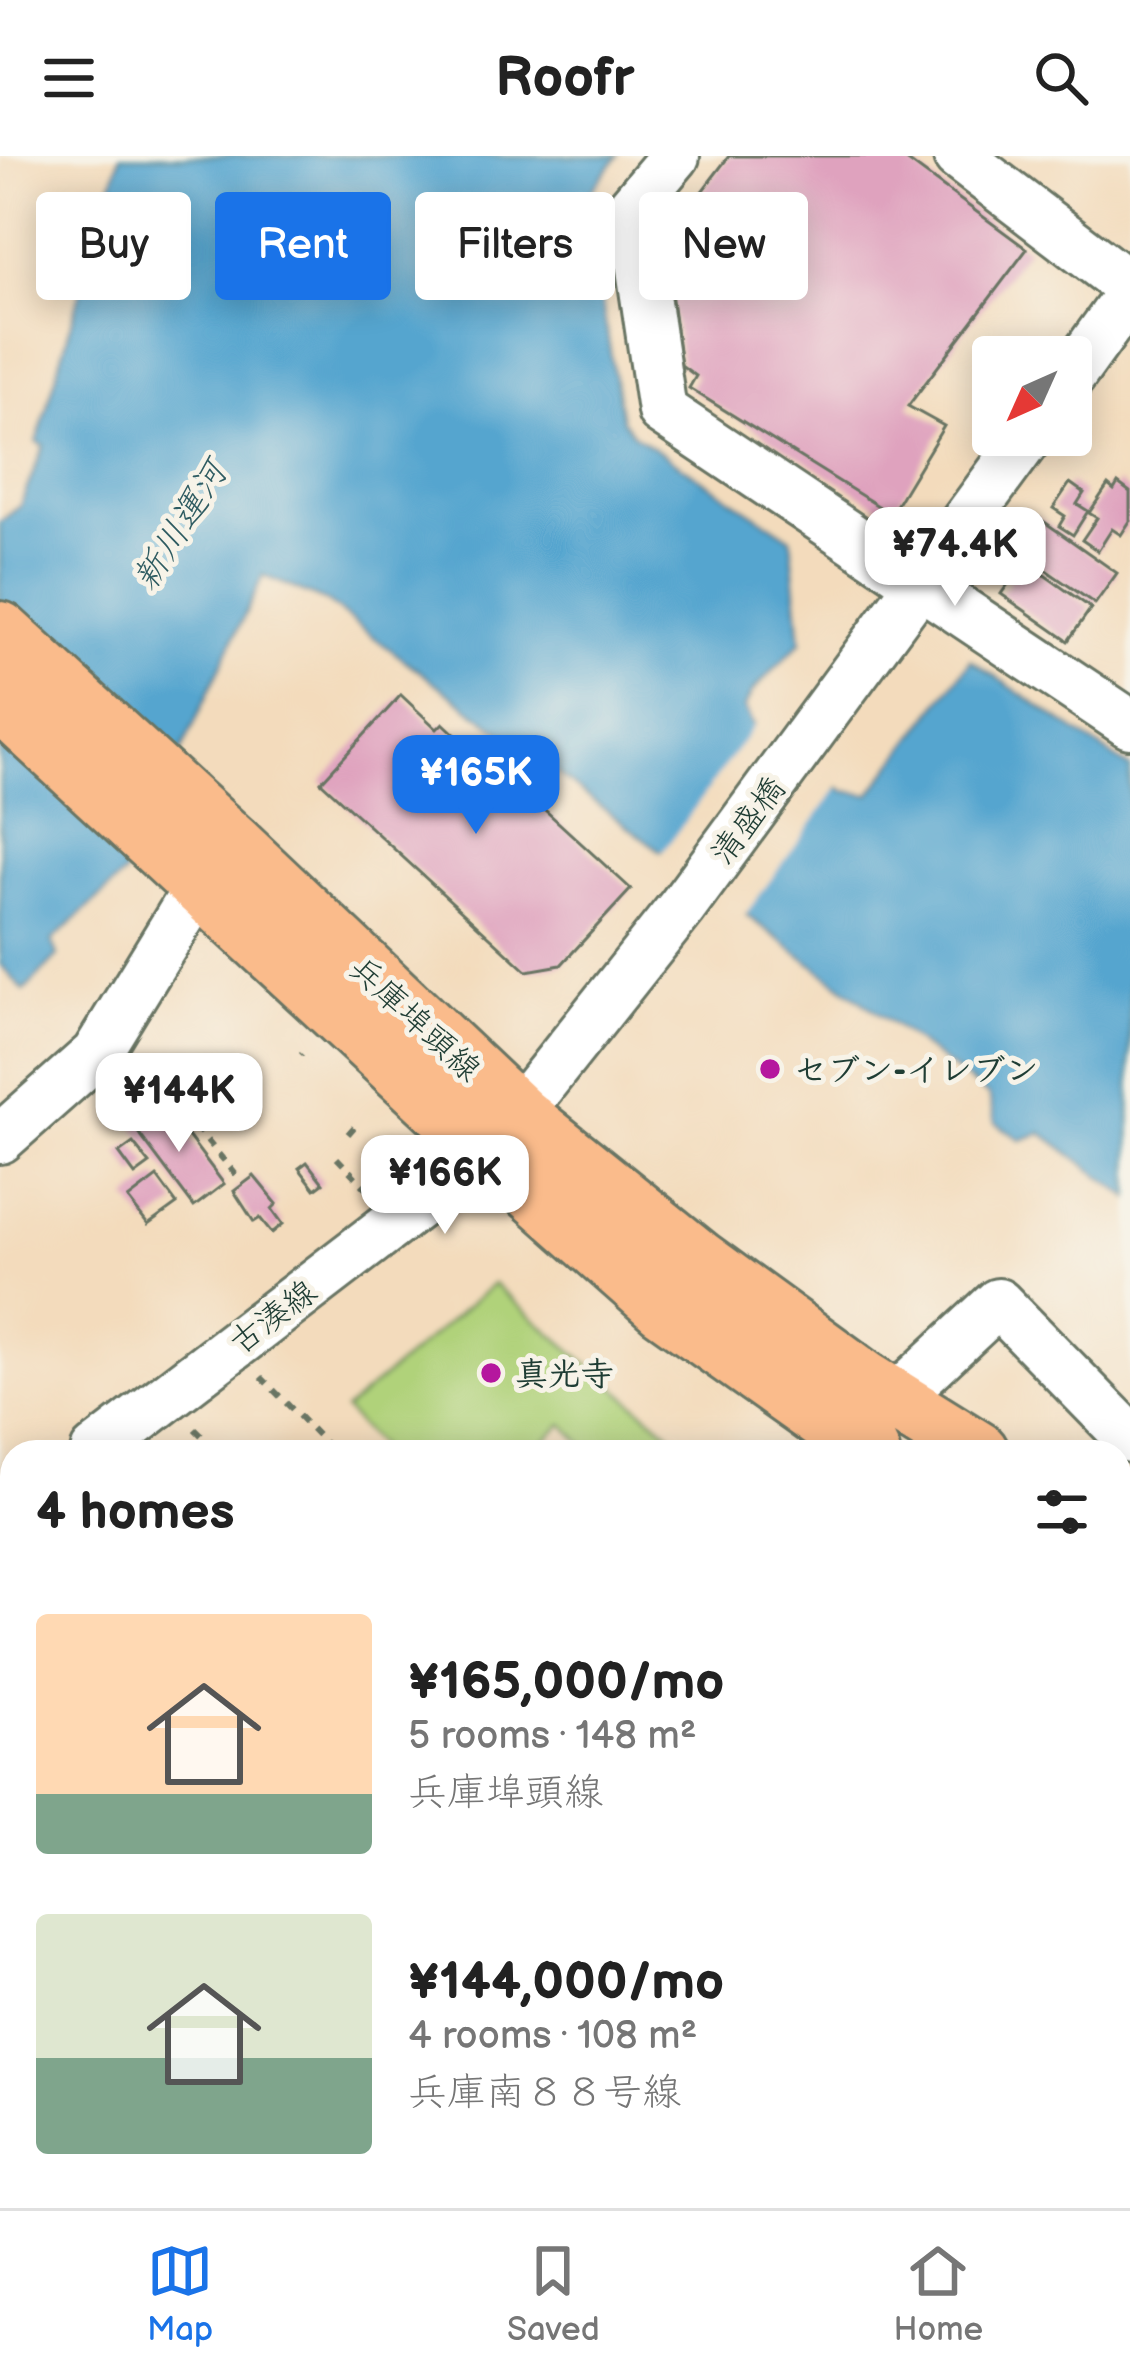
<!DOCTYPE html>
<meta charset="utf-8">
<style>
:root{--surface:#fff;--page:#f6f6f6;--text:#222;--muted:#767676;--line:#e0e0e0;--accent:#1a73e8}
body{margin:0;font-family:"Balsamiq Sans","Klee One",sans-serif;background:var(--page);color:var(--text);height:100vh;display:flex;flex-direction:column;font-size:45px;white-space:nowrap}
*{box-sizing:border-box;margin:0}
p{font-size:39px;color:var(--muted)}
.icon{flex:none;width:66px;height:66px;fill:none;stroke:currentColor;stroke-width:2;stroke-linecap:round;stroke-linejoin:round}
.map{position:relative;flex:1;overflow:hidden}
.drawer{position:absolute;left:0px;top:1284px;width:1131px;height:768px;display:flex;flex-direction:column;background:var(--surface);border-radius:36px 36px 0 0;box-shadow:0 6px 30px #0003}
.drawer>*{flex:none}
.guide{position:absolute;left:36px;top:36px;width:1059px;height:108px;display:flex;gap:24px}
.needle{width:78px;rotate:225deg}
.controls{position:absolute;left:972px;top:180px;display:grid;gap:24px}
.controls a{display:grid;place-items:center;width:120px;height:120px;border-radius:12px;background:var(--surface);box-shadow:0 6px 30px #0003;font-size:60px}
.price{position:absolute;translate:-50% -102px;padding:0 27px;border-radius:24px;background:#fff;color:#222;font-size:39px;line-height:78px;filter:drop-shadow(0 3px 6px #0008)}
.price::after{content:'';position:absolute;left:50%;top:72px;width:36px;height:27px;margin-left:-18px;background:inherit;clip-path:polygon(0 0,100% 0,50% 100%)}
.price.current{background:var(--accent);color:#fff}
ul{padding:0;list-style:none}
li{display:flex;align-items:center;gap:36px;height:300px;padding:0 36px}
li span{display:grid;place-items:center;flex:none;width:336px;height:240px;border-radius:12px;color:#555}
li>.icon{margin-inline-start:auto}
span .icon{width:144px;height:144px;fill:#fffc;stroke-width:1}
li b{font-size:51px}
h2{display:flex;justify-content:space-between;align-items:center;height:144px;padding:0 36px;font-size:51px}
.pill{padding:0 42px;border-radius:12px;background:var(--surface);box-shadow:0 6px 30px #0003;font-size:42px;line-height:108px}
.pill.current{background:var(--accent);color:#fff}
header{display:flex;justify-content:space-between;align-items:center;height:156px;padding:0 36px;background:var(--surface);font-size:54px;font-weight:600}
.dock{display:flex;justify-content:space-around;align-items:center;height:168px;border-top:3px solid var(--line);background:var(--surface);font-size:33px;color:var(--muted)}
.dock a{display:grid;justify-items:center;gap:6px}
.dock .current{color:var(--accent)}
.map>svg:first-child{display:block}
.green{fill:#b0d27a;stroke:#688857;stroke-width:3}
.water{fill:#55a5cf;stroke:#3a7182;stroke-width:3}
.pier{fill:#f3dbbc}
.building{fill:#dfa2be}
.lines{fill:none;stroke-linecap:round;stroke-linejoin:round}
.minor-casing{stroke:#697464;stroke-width:54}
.major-casing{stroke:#697464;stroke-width:66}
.path{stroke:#697464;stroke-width:6;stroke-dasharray:9 9;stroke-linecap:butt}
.minor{stroke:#fff;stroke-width:48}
.major{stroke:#fabb8b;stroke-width:60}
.poi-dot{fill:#b5179e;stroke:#f7f3e8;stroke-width:4.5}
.labels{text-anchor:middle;stroke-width:10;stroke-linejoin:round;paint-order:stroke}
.street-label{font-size:33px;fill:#1f3d34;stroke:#f7f3e8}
.poi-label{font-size:33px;font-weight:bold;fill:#1f3d34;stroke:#f7f3e8;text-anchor:start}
.water-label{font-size:36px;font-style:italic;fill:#2f5c62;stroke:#f7f3e8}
</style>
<header><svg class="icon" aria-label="menu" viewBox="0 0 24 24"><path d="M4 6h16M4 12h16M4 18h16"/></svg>Roofr<svg class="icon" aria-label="search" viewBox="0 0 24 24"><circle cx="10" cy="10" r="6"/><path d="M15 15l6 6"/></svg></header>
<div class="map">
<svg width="1130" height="2052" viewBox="0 0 1130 2052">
<rect width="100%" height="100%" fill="#f7f3e8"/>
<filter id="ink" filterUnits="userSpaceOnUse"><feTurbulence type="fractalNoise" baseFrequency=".00833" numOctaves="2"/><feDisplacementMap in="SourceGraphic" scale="24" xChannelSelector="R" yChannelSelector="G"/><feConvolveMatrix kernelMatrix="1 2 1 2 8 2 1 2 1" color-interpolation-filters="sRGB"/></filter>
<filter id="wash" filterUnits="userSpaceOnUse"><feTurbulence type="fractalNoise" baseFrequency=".004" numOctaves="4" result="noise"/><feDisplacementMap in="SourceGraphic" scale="48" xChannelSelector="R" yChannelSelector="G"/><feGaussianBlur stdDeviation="2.7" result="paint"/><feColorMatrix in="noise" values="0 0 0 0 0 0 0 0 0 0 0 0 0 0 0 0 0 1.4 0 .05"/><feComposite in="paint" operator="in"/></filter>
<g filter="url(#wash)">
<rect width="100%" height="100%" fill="#f3dbbc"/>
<!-- green -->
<path class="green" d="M493,1128L692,1296H591L563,1268L532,1296H383L345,1254Z
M12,1424V1517L0,1503V1433Z
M745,2040H999L984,2052H755Z"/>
<!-- water -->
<path class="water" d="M120,0H618L584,44L622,264L634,279L791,382L801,486L752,536L744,552L752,567L844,635L870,639L971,504L1130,612V1042L1042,977L1021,984L995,966L989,940L327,446L263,419L124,719L52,785L58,800L24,835L0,808V366L20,350L44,290L37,286Z"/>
<!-- pier -->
<path class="pier" d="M758,564L842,626L742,763L659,701Z"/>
<g id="blocks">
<!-- building -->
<path class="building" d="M729,0H901L1027,93L908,250L944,270L891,358L689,232L696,220L681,209L664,85Z
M1070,327L1084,337L1077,348L1088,355L1073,379L1059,370L1065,360L1053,352Z
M1118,327L1130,336V365L1121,379L1112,373L1098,395L1082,384L1097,362L1089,357L1108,329L1114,334Z
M1036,360L1117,417L1095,448L1014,392Z
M1012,396L1091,452L1068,485L1001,438L1011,424L999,415Z
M401,539L437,573L443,567L472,594L475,590L631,733L561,809L527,815L321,626Z
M164,948L224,1028L194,1051L134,971Z
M133,987L150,1008L135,1019L119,997Z
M307,1006L323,1027L315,1033L299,1012Z
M254,1020L277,1048L272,1053L283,1068L272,1077L260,1062L254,1066L234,1035Z
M157,1021L177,1048L148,1069L128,1043Z
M592,2040H724L710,2052H602Z"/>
</g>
</g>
<g filter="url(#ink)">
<use href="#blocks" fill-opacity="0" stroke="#697464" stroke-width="3"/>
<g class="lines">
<defs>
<path id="minor" d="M675,0L632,51L662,255L1130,568
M958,0L1130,131
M1071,220L1130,138
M0,983L96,898L201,727L223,703
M894,1244L998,1147L1130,1282
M95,1296L488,995L682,751L1029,279
M1119,1349L1130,1339
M0,1369L12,1360
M0,1532L12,1546
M1119,1550L1130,1529
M1119,1854L1130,1867
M0,1861L12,1875
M1119,2014L1130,2005
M425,2040L435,2052
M185,2052L198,2040
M1071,2052L1086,2040"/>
<path id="major" d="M0,476L234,690L519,960L699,1105L864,1225L978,1296
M0,544L488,995L663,1150L869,1296
M1119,1385L1130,1392
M1119,1468L1130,1475"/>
</defs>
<!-- minor casing -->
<use href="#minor" class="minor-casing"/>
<!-- major casing -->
<use href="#major" class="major-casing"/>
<!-- path -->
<path class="path" d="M301,899L302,898
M172,943L238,1021
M348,978L355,970
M337,1002L368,1034
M261,1221L334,1296
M195,1273L218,1296"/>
<!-- minor -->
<use href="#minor" class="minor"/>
<!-- major -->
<use href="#major" class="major"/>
</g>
</g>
<!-- markers -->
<g class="poi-dot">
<circle cx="770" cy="913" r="12"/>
<circle cx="491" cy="1217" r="12"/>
</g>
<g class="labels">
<!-- street labels -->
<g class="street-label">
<text transform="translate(747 664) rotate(-53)" y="12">清盛橋</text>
<text transform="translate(416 862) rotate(43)" y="12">兵庫埠頭線</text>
<text transform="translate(272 1160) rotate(-37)" y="12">古湊線</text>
</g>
<!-- poi labels -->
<g class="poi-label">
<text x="794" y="925">セブン-イレブン</text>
<text x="515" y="1229">真光寺</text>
</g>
<!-- water labels -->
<g class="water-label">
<text transform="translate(179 369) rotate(-58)" y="13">新川運河</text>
</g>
</g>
</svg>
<div class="controls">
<a><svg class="needle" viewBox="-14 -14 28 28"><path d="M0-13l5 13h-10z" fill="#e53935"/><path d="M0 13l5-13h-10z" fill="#767676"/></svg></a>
</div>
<b class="price" style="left:955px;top:453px">¥74.4K</b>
<b class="price current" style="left:476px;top:681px">¥165K</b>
<b class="price" style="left:179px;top:999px">¥144K</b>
<b class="price" style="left:445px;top:1081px">¥166K</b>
<div class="guide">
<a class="pill">Buy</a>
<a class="pill current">Rent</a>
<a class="pill">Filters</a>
<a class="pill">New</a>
</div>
<section class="drawer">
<h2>4 homes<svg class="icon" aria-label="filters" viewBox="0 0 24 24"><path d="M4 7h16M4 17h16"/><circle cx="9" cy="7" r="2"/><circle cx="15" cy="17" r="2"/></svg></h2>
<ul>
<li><span style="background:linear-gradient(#ffd9b3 75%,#7fa58c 0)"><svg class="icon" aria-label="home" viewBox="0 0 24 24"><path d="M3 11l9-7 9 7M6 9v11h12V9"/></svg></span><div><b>¥165,000/mo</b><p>5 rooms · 148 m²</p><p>兵庫埠頭線</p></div></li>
<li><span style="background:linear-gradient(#dfe7d0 60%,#7fa58c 0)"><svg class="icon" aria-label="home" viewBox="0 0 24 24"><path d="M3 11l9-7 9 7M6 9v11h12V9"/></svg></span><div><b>¥144,000/mo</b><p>4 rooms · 108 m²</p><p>兵庫南８８号線</p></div></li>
</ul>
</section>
</div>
<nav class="dock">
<a class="current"><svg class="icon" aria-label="map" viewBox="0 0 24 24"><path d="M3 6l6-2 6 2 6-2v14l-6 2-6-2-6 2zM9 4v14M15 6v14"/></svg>Map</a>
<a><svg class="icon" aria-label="saved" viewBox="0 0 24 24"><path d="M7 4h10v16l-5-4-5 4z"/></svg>Saved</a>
<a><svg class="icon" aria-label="home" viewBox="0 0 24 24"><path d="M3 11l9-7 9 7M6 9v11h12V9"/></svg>Home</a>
</nav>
